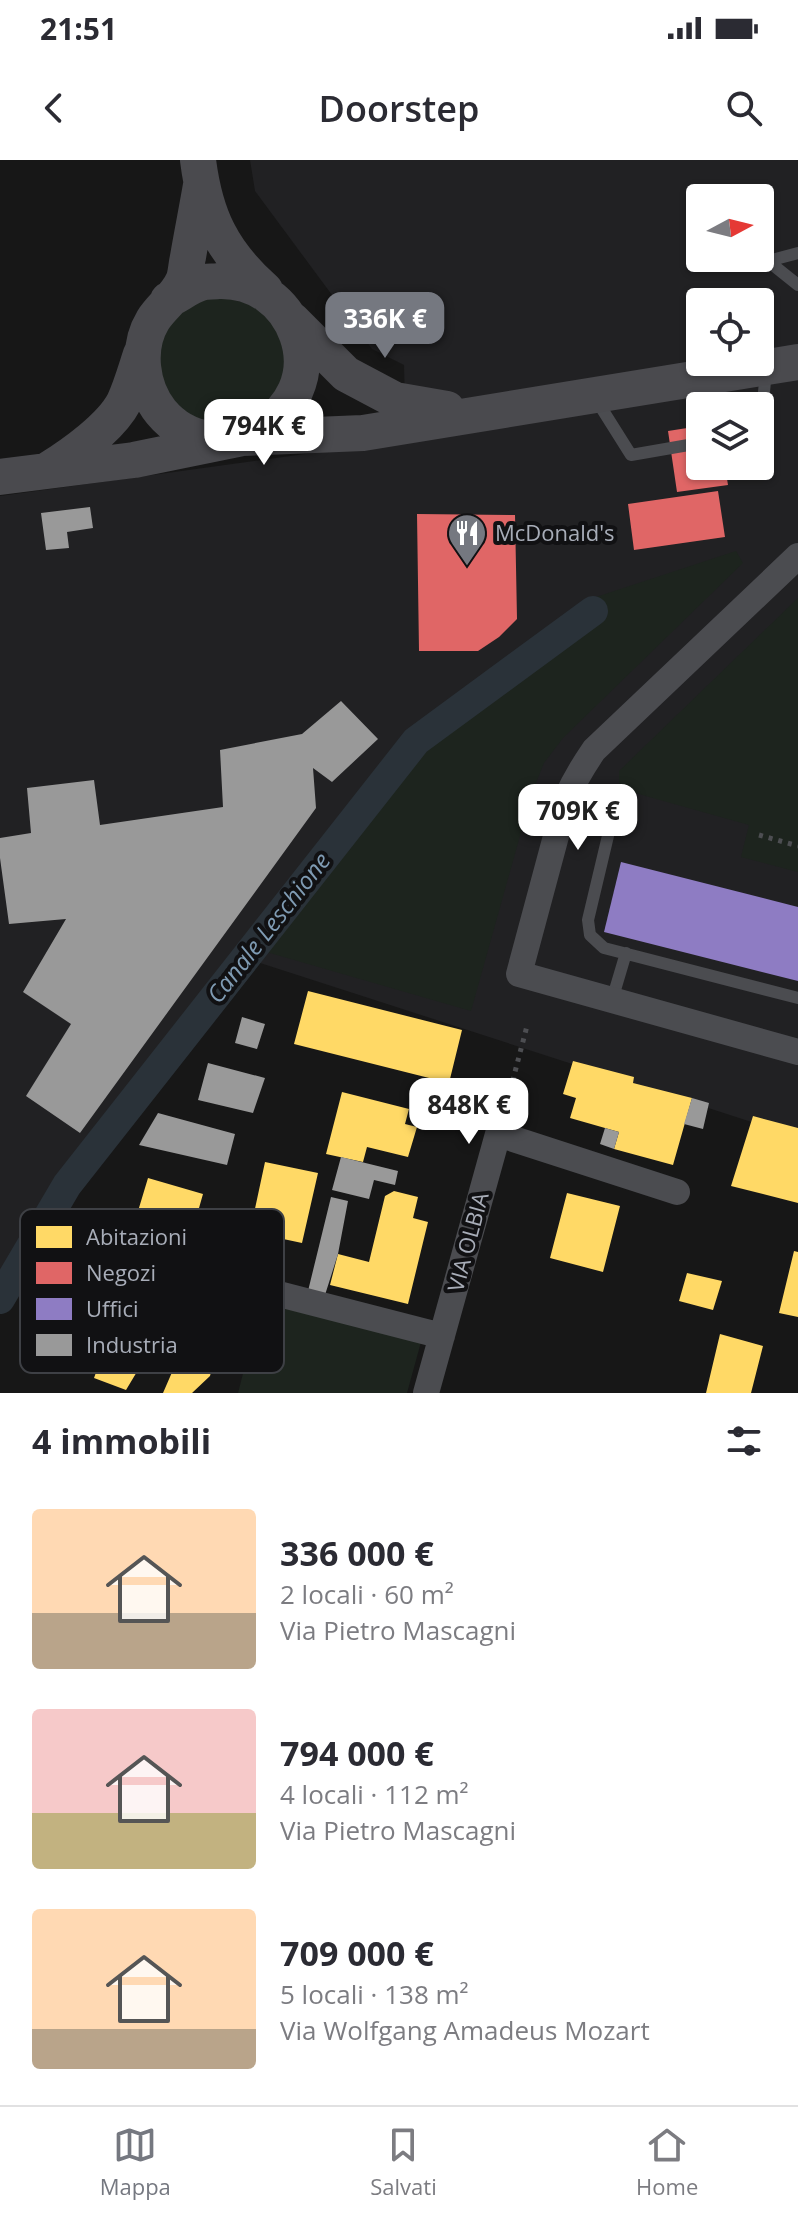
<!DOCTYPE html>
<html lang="it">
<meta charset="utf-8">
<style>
:root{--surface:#fff;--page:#f7f7f7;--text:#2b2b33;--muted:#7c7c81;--line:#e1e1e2;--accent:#757880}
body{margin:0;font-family:"Open Sans",sans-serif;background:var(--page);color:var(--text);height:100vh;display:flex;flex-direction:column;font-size:30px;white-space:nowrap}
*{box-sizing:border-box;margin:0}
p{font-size:26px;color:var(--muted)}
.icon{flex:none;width:44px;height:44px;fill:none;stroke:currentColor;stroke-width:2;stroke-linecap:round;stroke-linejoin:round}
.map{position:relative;height:1233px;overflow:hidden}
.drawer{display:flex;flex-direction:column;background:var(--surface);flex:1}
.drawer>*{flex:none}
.needle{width:52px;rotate:83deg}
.fabs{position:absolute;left:686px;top:24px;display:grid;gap:16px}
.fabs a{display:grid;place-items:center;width:88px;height:88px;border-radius:8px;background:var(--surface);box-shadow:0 2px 6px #0004;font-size:40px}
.price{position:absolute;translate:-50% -68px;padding:0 18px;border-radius:16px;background:#fff;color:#222;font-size:26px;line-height:52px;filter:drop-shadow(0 2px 4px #0008)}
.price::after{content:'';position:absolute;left:50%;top:48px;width:24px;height:18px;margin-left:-12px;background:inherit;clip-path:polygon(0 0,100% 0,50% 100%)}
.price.active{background:var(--accent);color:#fff}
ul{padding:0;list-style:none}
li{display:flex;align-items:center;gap:24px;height:200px;padding:0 32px}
li span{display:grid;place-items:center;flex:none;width:224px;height:160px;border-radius:8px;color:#555}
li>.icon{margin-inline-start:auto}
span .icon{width:96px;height:96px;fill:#fffc;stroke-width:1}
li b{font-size:34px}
h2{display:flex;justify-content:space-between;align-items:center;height:96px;padding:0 32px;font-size:34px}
.status{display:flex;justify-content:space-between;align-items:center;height:56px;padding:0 40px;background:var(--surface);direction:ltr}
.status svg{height:22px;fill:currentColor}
header{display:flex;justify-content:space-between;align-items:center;height:104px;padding:0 32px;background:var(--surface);font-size:36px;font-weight:600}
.tab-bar{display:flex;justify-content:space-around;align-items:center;height:112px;border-top:2px solid var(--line);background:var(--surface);font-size:22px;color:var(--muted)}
.tab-bar a{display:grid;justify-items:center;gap:4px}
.tab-bar .active{color:var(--accent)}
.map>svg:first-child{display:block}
.built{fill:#212123;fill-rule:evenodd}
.green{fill:#1d241e}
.homes{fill:#ffd966}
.shops{fill:#e06666}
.offices{fill:#8e7cc3}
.industry{fill:#999}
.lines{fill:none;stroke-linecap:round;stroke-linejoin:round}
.canal{stroke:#2a3239;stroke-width:30}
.path{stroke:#4d4e52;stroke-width:5;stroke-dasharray:4 6;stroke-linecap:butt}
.lane{stroke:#4b4c50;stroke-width:12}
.street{stroke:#4b4c50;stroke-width:26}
.secondary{stroke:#4a4a4e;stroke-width:36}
.labels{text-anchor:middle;stroke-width:8;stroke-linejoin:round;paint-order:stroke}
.poi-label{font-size:22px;fill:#a8adb8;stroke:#111113;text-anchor:start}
.street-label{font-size:22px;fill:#a8adb8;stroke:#111113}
.water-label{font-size:24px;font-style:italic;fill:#7f9bb3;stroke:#111113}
.key{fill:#111113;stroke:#3e4045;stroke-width:2}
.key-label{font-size:22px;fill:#a8adb8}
</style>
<div class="status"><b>21:51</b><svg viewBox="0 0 49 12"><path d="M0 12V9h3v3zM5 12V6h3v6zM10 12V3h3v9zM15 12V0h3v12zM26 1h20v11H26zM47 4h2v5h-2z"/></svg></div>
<header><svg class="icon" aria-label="back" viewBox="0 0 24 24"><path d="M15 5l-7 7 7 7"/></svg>Doorstep<svg class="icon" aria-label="search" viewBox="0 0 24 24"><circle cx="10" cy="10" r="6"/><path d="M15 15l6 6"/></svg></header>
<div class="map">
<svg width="798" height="1233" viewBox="0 0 798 1233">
<rect width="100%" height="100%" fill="#171717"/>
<!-- built -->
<path class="built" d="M250,0H798V977L245,798L67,1025L0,1139V336L406,280L404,205L372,189L255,31ZM700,38H760V98H700ZM700,142H760V202H700ZM700,246H760V306H700Z"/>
<!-- green -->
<path class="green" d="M205,134L265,147L290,189L277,241L239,266L186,257L156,215L162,168Z
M736,391L743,403L563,578L544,603L532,633L471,851L263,791L422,584L601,457L593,438Z
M798,438V712L741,697L749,665L628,631L619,623V611Z
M262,1139L421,1182L407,1233H238Z"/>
<!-- homes -->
<path class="homes" d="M308,831L462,870L449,923L294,884Z
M573,901L634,917L633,923L692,938L673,1005L614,989L619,972L570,958L576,938L563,934Z
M342,932L409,949L405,964L417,967L408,997L367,987L363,1002L326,994Z
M753,956L798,968V1043L731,1026Z
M265,1002L318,1013L302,1083L250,1072Z
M148,1018L203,1034L185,1097L129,1081Z
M394,1031L418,1037L413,1058L428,1062L408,1144L330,1125L338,1094L369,1102L385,1036Z
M567,1033L620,1046L603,1112L550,1098Z
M794,1091L798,1092V1157L779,1153Z
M687,1113L722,1121L713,1150L679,1141Z
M122,1140L222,1169L210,1216L192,1233H163L173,1210L144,1200L126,1230L94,1218Z
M720,1174L763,1186L751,1233H706Z"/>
<!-- shops -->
<path class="shops" d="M700,266V306H725L728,325L677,332L668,271Z
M718,331L725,377L634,390L628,344Z
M417,354L515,355L517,459L499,477L478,491H419Z"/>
<!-- offices -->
<path class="offices" d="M621,702L798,747V821L604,772Z"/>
<!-- industry -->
<path class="industry" d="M90,347L93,368L67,372L69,388L46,390L41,353Z
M341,541L378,579L332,622L313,608L316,648L80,973L26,936L71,864L23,832L66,759L9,764L0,698V678L31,673L27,628L94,620L100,665L223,647L220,590L302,574Z
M242,857L265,864L257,889L235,883Z
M208,903L265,918L253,953L198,940Z
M692,938L709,943L703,969L684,964Z
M158,953L235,974L227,1005L139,985Z
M605,968L619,972L614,989L600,984Z
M341,997L398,1011L395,1025L374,1020L369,1039L332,1030Z
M331,1037L348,1041L338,1094L325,1135L308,1131Z"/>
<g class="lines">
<!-- canal -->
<path class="canal" d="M0,1139L67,1025L416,581L593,451"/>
<!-- path -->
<path class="path" d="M759,675L798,686
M505,950L527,866"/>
<!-- lane -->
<path class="lane" d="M750,98L768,101L798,125
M768,101L798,93
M597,241L631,295L700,283
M760,274L766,211
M566,639L592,646L612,659L588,760L590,775L604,788L798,838
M612,840L626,793"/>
<!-- street -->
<path class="street" d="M798,396L594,590C583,606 574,621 566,639L519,814L798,892
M201,1114L442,1176
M426,1233L498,974L677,1032"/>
<!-- secondary -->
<path class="secondary" d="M198,0C205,56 222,92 265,130
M168,140C179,135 190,126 201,123C206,121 213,122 219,121C255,120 285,141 297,175C326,256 215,317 161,252C141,227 136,188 153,160C161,147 177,136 183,121C186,115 186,105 188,97C192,73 197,49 201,25
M292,160L346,214L395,240L447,249
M49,309C73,294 111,267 124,242C131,227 136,209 141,194
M0,317L134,300L242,278L363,273L798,202"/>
</g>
<!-- icons -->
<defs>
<symbol id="restaurant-pin" viewBox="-11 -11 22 30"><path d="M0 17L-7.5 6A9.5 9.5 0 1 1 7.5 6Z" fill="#757880" stroke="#111113"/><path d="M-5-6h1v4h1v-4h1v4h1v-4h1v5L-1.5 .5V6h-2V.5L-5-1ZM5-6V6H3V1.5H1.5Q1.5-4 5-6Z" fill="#fff"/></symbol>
</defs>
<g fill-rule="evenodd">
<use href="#restaurant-pin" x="445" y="351" width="44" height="60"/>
</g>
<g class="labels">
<!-- poi labels -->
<g class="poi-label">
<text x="495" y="381">McDonald's</text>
</g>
<!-- street labels -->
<g class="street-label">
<text transform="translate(468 1082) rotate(-75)" y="8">VIA OLBIA</text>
</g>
<!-- water labels -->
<g class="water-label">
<text transform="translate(269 768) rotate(-52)" y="8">Canale Leschione</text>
</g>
</g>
<!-- legend -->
<rect x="20" y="1049" width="264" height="164" rx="12" class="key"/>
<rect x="36" y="1066" width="36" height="22" fill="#ffd966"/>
<rect x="36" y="1102" width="36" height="22" fill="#e06666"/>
<rect x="36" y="1138" width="36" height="22" fill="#8e7cc3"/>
<rect x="36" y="1174" width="36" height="22" fill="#999"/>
<g class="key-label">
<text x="86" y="1085">Abitazioni</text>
<text x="86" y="1121">Negozi</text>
<text x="86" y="1157">Uffici</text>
<text x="86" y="1193">Industria</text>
</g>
</svg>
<div class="fabs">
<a><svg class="needle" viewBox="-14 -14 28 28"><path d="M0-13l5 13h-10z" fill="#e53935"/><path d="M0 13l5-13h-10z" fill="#7c7c81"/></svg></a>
<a><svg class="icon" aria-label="locate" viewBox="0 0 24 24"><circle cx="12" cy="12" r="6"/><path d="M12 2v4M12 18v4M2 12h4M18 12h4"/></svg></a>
<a><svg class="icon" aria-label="layers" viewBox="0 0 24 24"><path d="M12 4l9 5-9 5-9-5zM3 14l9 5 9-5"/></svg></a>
</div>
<b class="price active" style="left:385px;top:200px">336K €</b>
<b class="price" style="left:264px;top:307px">794K €</b>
<b class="price" style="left:578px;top:692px">709K €</b>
<b class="price" style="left:469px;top:986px">848K €</b>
</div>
<section class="drawer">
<h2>4 immobili<svg class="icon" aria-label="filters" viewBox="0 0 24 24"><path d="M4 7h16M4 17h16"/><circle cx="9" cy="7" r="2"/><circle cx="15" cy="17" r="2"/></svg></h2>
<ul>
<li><span style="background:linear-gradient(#ffd9b3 65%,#b9a48a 0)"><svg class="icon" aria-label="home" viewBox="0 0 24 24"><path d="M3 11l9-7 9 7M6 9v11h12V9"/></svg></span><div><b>336 000 €</b><p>2 locali · 60 m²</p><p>Via Pietro Mascagni</p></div></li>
<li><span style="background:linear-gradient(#f6c9c9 65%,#c2b280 0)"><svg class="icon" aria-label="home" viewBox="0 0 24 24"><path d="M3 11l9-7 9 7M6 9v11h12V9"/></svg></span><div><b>794 000 €</b><p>4 locali · 112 m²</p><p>Via Pietro Mascagni</p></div></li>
<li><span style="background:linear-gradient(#ffd9b3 75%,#b9a48a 0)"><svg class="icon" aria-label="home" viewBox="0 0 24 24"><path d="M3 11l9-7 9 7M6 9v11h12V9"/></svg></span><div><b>709 000 €</b><p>5 locali · 138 m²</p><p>Via Wolfgang Amadeus Mozart</p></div></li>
</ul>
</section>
<nav class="tab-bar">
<a class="active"><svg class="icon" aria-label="map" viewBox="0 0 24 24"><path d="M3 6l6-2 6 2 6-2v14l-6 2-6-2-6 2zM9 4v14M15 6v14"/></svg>Mappa</a>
<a><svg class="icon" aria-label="saved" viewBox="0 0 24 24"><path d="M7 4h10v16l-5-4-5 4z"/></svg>Salvati</a>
<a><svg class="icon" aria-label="home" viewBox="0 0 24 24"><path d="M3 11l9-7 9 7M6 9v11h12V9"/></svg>Home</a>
</nav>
